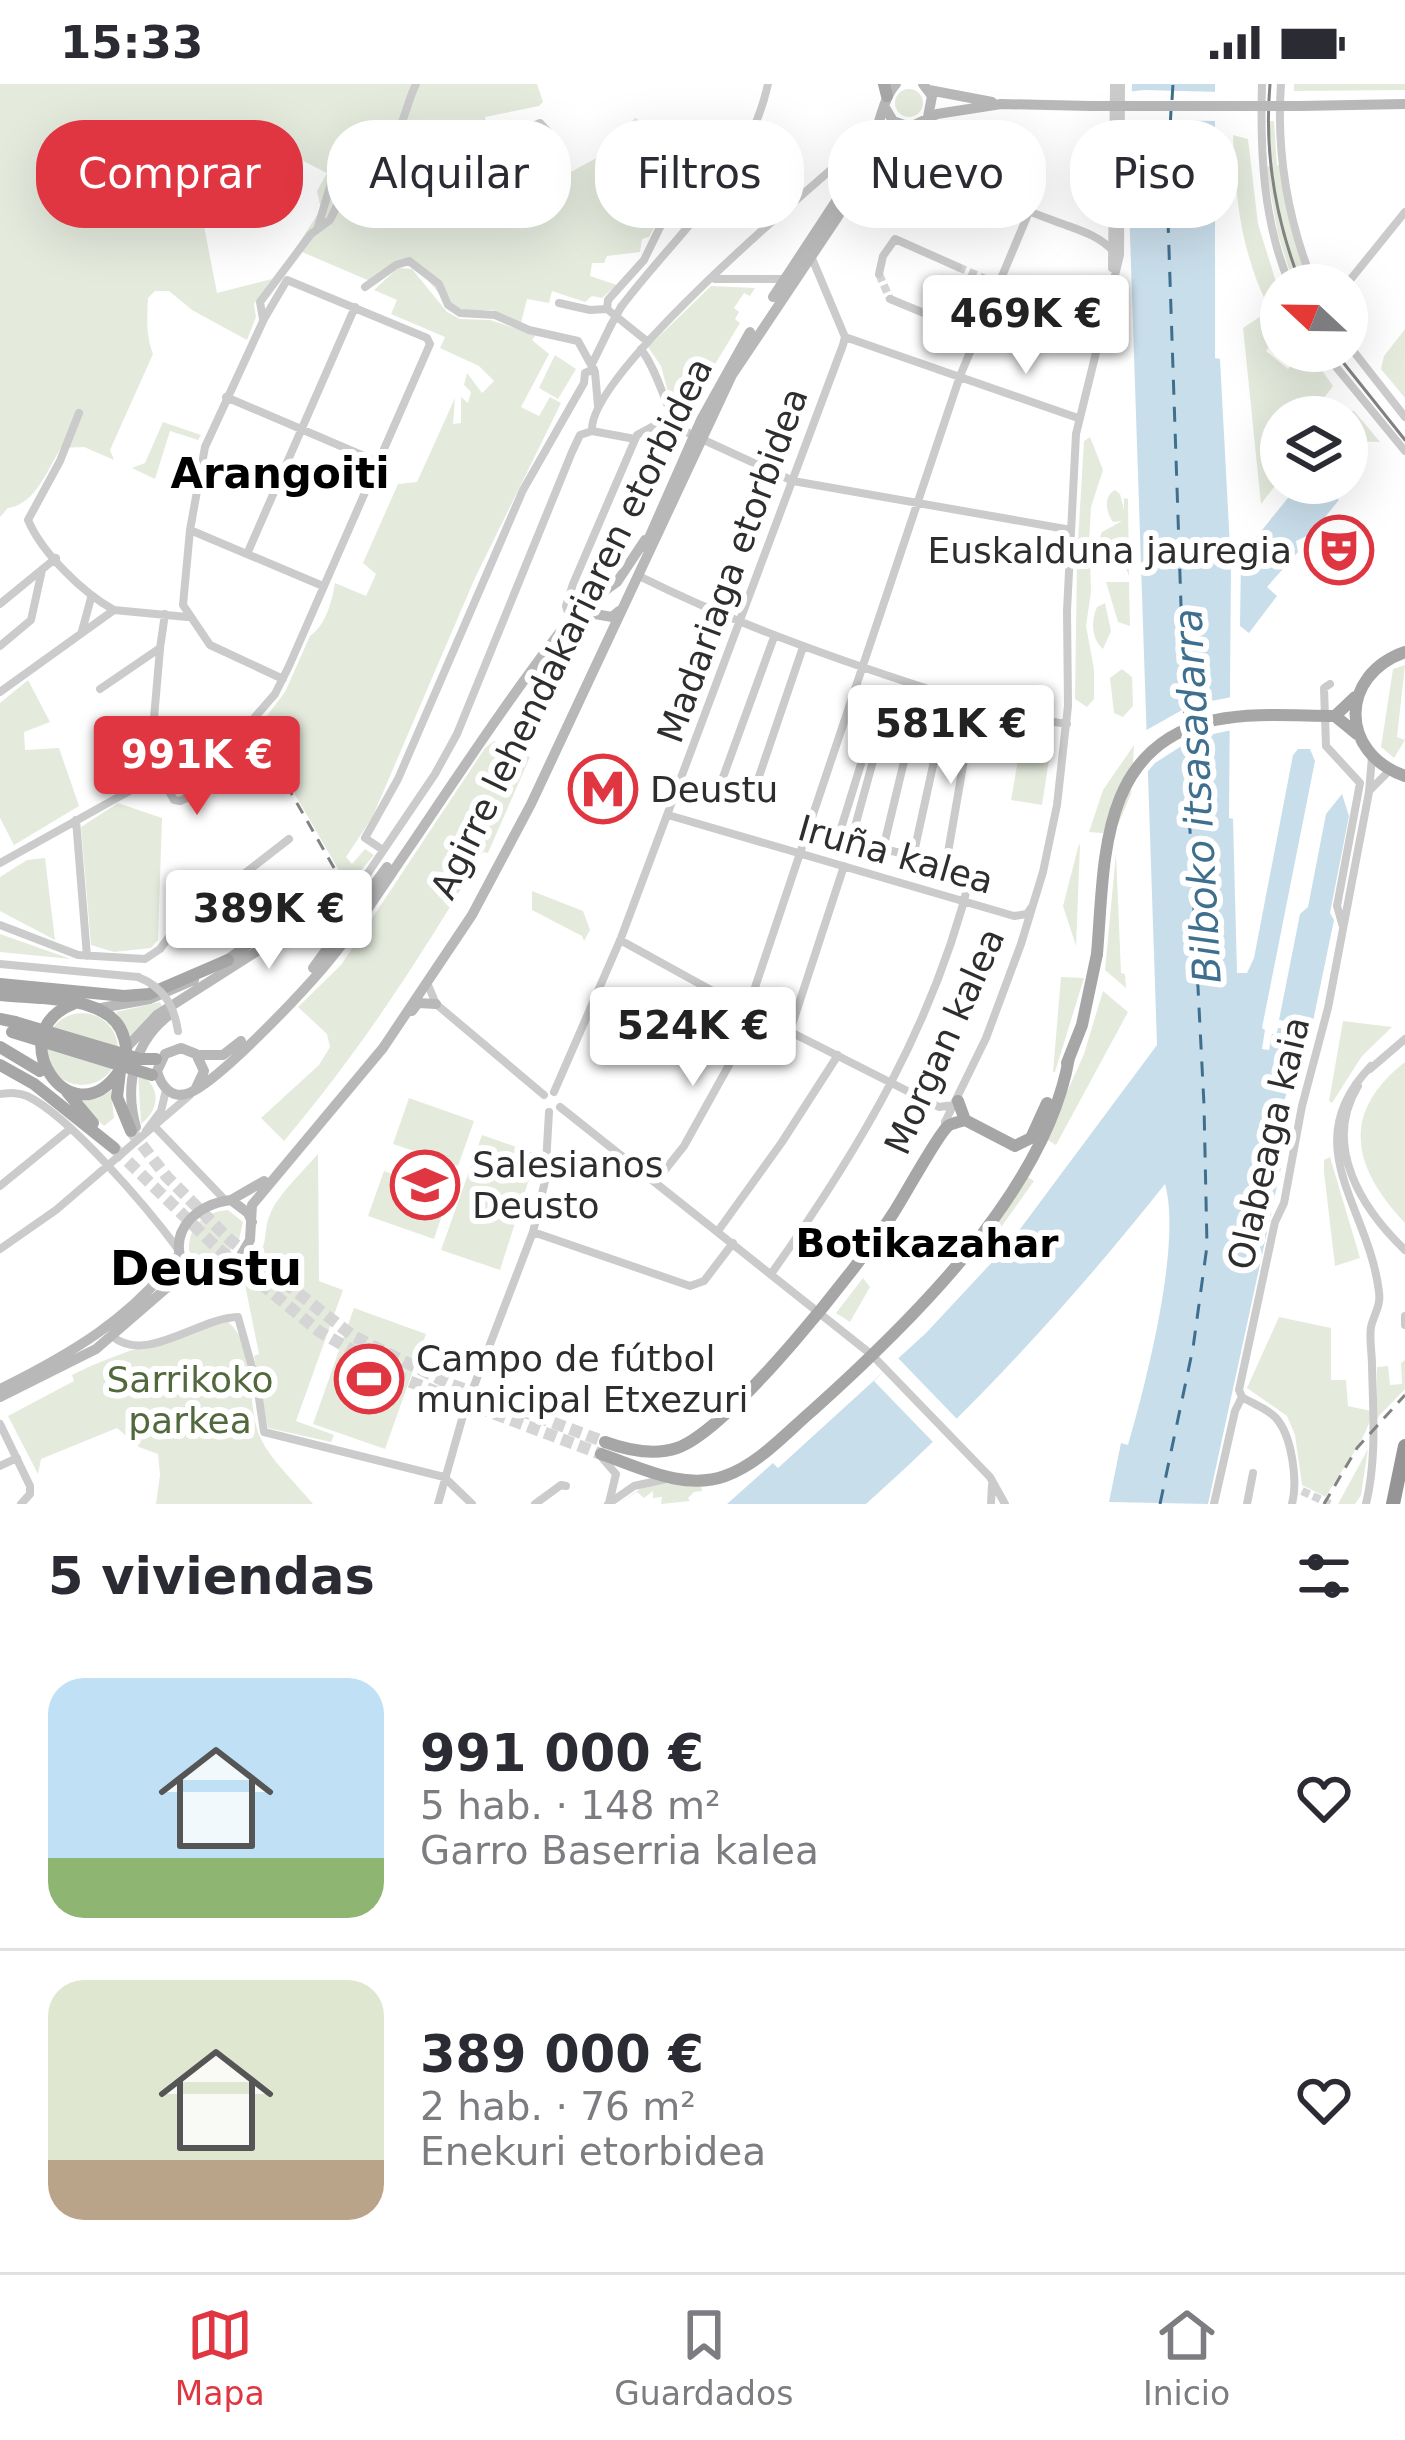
<!DOCTYPE html>
<html lang="es">
<meta charset="utf-8">
<style>
:root{--surface:#fff;--page:#f7f7f7;--text:#2b2b33;--muted:#7c7c81;--line:#e1e1e2;--accent:#e03642}
body{margin:0;font-family:"DejaVu Sans",sans-serif;background:var(--page);color:var(--text);height:100vh;display:flex;flex-direction:column;font-size:45px;white-space:nowrap}
*{box-sizing:border-box;margin:0}
p{font-size:39px;color:var(--muted)}
.icon{flex:none;width:66px;height:66px;fill:none;stroke:currentColor;stroke-width:2;stroke-linecap:round;stroke-linejoin:round}
.map{position:relative;height:1420px;overflow:hidden}
.details{display:flex;flex-direction:column;background:var(--surface);flex:1}
.details>*{flex:none}
.top-card{position:absolute;left:36px;top:36px;width:1335px;height:108px;display:flex;gap:24px}
.needle{width:78px;rotate:292deg}
.buttons{position:absolute;left:1260px;top:180px;display:grid;gap:24px}
.buttons a{display:grid;place-items:center;width:108px;height:108px;border-radius:50%;background:var(--surface);box-shadow:0 12px 48px #0002;font-size:60px}
.price{position:absolute;translate:-50% -102px;padding:0 27px;border-radius:12px;background:#fff;color:#222;font-size:39px;line-height:78px;filter:drop-shadow(0 3px 6px #0008)}
.price::after{content:'';position:absolute;left:50%;top:72px;width:36px;height:27px;margin-left:-18px;background:inherit;clip-path:polygon(0 0,100% 0,50% 100%)}
.price.current{background:var(--accent);color:#fff}
ul{padding:0;list-style:none}
li{display:flex;align-items:center;gap:36px;height:300px;padding:0 48px}
li+li{border-top:3px solid var(--line)}
li span{display:grid;place-items:center;flex:none;width:336px;height:240px;border-radius:36px;color:#555}
li>.icon{margin-inline-start:auto}
span .icon{width:144px;height:144px;fill:#fffc;stroke-width:1}
li b{font-size:51px}
h2{display:flex;justify-content:space-between;align-items:center;height:144px;padding:0 48px;font-size:51px}
.tag{padding:0 42px;border-radius:48px;background:var(--surface);box-shadow:0 12px 48px #0002;font-size:42px;line-height:108px}
.tag.current{background:var(--accent);color:#fff}
.status{display:flex;justify-content:space-between;align-items:center;height:84px;padding:0 60px;background:var(--surface);direction:ltr}
.status svg{height:33px;fill:currentColor}
.tabs{display:flex;justify-content:space-around;align-items:center;height:168px;border-top:3px solid var(--line);background:var(--surface);font-size:33px;color:var(--muted)}
.tabs a{display:grid;justify-items:center;gap:6px}
.tabs .current{color:var(--accent)}
.map>svg:first-child{display:block}
.green{fill:#e4ebdd}
.water{fill:#c9deeb}
.pier{fill:#fff}
.lines{fill:none;stroke-linecap:round;stroke-linejoin:round}
.ferry{stroke:#3f6f8e;stroke-width:3;stroke-dasharray:15 12;stroke-linecap:butt}
.street-tunnel{stroke:#d5d5d5;stroke-width:8;stroke-dasharray:8 4;stroke-linecap:butt}
.primary-tunnel{stroke:#d5d5d5;stroke-width:12;stroke-dasharray:12 6;stroke-linecap:butt}
.street{stroke:#cbcbcb;stroke-width:8}
.secondary{stroke:#b8b8b8;stroke-width:10}
.primary{stroke:#a6a6a6;stroke-width:12}
.highway{stroke:#959595;stroke-width:14}
.tram{stroke:#838383;stroke-width:3}
.rail{stroke:#838383;stroke-width:3;stroke-dasharray:12 9;stroke-linecap:butt}
.street-bridge{stroke:#cbcbcb;stroke-width:8}
.secondary-bridge{stroke:#b8b8b8;stroke-width:10}
.primary-bridge{stroke:#a6a6a6;stroke-width:12}
.labels{text-anchor:middle;stroke-width:12;stroke-linejoin:round;paint-order:stroke}
.poi-label{font-size:36px;fill:#2e2e2e;stroke:#fff;text-anchor:start}
.street-label{font-size:36px;fill:#2e2e2e;stroke:#fff}
.park-label{font-size:36px;fill:#52693d;stroke:#fff}
.water-label{font-size:39px;font-style:italic;fill:#3f6f8e;stroke:#fff}
.neighbourhood-label{font-size:39px;font-weight:bold;fill:#000;stroke:#fff}
.quarter-label{font-size:42px;font-weight:bold;fill:#000;stroke:#fff}
.district-label{font-size:48px;font-weight:bold;fill:#000;stroke:#fff}
</style>
<div class="status"><b>15:33</b><svg viewBox="0 0 49 12"><path d="M0 12V9h3v3zM5 12V6h3v6zM10 12V3h3v9zM15 12V0h3v12zM26 1h20v11H26zM47 4h2v5h-2z"/></svg></div>
<div class="map">
<svg width="1405" height="1420" viewBox="0 0 1405 1420">
<rect width="100%" height="100%" fill="#fff"/>
<!-- green -->
<path class="green" d="M0,0H537L543,18L539,22L485,33L493,76L511,81L532,71L540,90L530,95L536,107L602,71L635,34L641,37L627,54L676,103L649,153L642,155L640,168L607,172L604,179H592L590,192L617,201L602,214L592,212L585,218L552,207L549,219L527,215L521,239L492,226L467,227L447,219L409,174L394,180L370,197L295,165L321,125L317,107L327,89L305,78L293,66L280,73L248,104L241,96L209,114L204,142L217,209L272,195L254,220L256,233L247,256L192,226L169,207H155L148,214C147,233 146,252 153,270L110,366L114,376L84,363L61,364C47,386 36,420 8,424L0,433Z
M1294,0H1405V6L1294,7Z
M895 19a14 14 0 1 1 28 0a14 14 0 1 1-28 0Z
M1267,37H1274L1277,81L1281,82L1291,144L1309,199L1294,201L1278,151L1266,83L1270,82Z
M1233,51L1248,55L1258,140L1281,214V247L1266,267L1288,285L1303,267H1308L1333,302L1323,315L1337,325L1330,333H1281V394L1261,420L1243,244L1270,226C1241,170 1235,113 1233,51Z
M398,184L412,185L447,228L460,235L490,236L536,251L532,256L549,270L521,323L539,332L550,313L561,319L475,494L372,734L346,773L352,780L365,765L374,771L348,802L257,645L285,608L310,552C326,541 332,517 335,499L366,512L376,490L363,479L398,400L417,398L455,314L453,340L461,339V313L468,319L471,308L464,301L467,289L482,309L494,297L479,282L440,264L445,253L391,230L397,216L374,206Z
M711,202L755,204L750,212L744,209L734,224L739,228L735,235L740,239L685,330L673,327L661,282L648,263Z
M1405,245V314L1381,285L1384,272Z
M555,271L576,285L558,315L539,304Z
M1346,326L1354,327L1380,358L1347,357V333H1342Z
M163,338L201,351L198,356L170,347L155,395L132,384L145,379Z
M1090,353L1103,386L1091,423L1089,459L1084,463L1078,457L1084,357Z
M1115,406L1120,410L1124,426V414L1128,415L1129,492L1120,469L1096,463L1102,448L1122,437L1113,438C1106,429 1103,412 1115,406Z
M1084,468L1090,474L1091,508L1086,542L1094,585V615L1087,623L1075,615L1077,475Z
M1106,498H1129L1130,542L1118,538Z
M1105,519L1111,547L1103,565C1091,555 1091,537 1097,523Z
M1405,581L1397,653L1405,656L1394,674L1381,663L1393,585Z
M1122,585L1132,593L1133,622L1123,633L1114,629L1110,594Z
M28,596L50,638L24,648L25,666L59,664L79,722L14,761L0,734V619Z
M250,649L262,668L176,708L168,692Z
M494,657L530,673L488,769L483,768C423,870 361,966 284,1057L261,1034L319,981L330,963L327,950L298,923L341,881L485,664Z
M1134,661L1131,710L1114,750L1089,748L1103,706Z
M1020,664L1050,669L1042,721L1011,716Z
M118,719L162,734L158,856L151,864L114,868L91,861L81,743Z
M1079,760L1080,761L1076,862L1063,822Z
M1116,769L1121,889L1125,890L1126,904L1105,886Z
M45,774L55,856L0,827V793L27,776Z
M532,807L583,827L590,846L584,857L582,852L532,826Z
M0,850L71,875L0,868Z
M1061,893L1084,894L1055,988H1053Z
M1103,907L1128,928L1056,1061L1046,1055L1084,970Z
M160,918L162,922L130,952L116,928Z
M46 965a36 36 0 1 1 72 0a36 36 0 1 1-72 0Z
M1343,937L1392,943L1362,972L1332,1019L1329,1017Z
M1405,978V1139C1352,1083 1340,1029 1405,978Z
M138,988C160,1002 162,1023 141,1040Z
M111,1007L114,1034L104,1042L80,1018L99,1014Z
M409,1014L474,1037L458,1082L393,1060Z
M482,1051L537,1070L500,1186L441,1166Z
M318,1070L319,1197L343,1206L296,1337L334,1351L331,1358L268,1344L254,1272L259,1270L243,1191C276,1159 258,1150 274,1122C285,1104 304,1086 318,1070Z
M1330,1073L1360,1174L1335,1182L1324,1088V1076Z
M384,1087L449,1110L434,1155L368,1132Z
M1026,1092L1034,1097L979,1174L975,1170Z
M228,1126L243,1138L238,1160L214,1179L197,1177L189,1167C188,1142 204,1128 228,1126Z
M863,1194L870,1203L850,1238L836,1229Z
M354,1224L426,1250L385,1365L313,1340Z
M1279,1233L1331,1244V1296H1346L1348,1322L1371,1327C1372,1349 1337,1391 1326,1413L1302,1401L1295,1351L1287,1332L1247,1304Z
M228,1238C257,1261 246,1323 260,1353C271,1377 297,1400 313,1420H156L160,1391L158,1370L139,1363L117,1344L41,1375L38,1390L8,1332L74,1297L72,1291C122,1266 174,1252 228,1238Z
M1405,1276V1305L1377,1334V1283L1388,1282L1390,1301L1402,1300L1401,1279Z
M1368,1365L1361,1411L1355,1420H1338Z
M665,1399L701,1402L702,1407L694,1408L688,1414L690,1417L661,1420L662,1413L653,1414V1407L644,1414L637,1408L618,1420L643,1403Z"/>
<!-- water -->
<path class="water" d="M1132,0H1215V274L1220,275L1231,482L1229,734L1233,735L1237,889H1247L1254,874L1293,671L1298,665H1310L1315,677L1262,944L1265,946L1262,965L1269,966L1272,950L1276,951L1278,944L1301,945L1306,950L1275,1045L1267,1042L1261,1047L1264,1055L1272,1057L1271,1073L1282,1079L1208,1420L1109,1418L1121,1359L1128,1361C1146,1299 1182,1160 1165,1100C1072,1217 977,1321 866,1420H727L773,1379L778,1384L926,1249L1009,1160L1157,961L1129,121Z
M1300,399H1318L1339,416L1311,450L1296,457L1298,468L1267,503L1277,512L1249,549L1240,542L1241,472Z
M1342,710L1349,732L1330,829L1334,836L1312,942L1279,936L1300,830L1308,823L1326,730Z"/>
<!-- pier -->
<path class="pier" d="M1144,6L1220,8L1219,37L1125,36L1126,8Z
M1237,612V645L1194,654L1155,679L1142,694L1143,648L1191,621Z
M898,1274L957,1335L933,1358L874,1297Z"/>
<g class="lines">
<!-- ferry -->
<path class="ferry" d="M1172,16L1173,0
M1171,26L1167,107L1185,640
M1160,1420L1193,1264L1207,1162L1204,1021L1185,649"/>
<!-- street-tunnel -->
<path class="street-tunnel" d="M958,183L990,197
M879,190L890,215
M936,234L969,249
M1302,1407L1330,1420"/>
<!-- primary-tunnel -->
<path class="primary-tunnel" d="M131,1047L167,1093L230,1156L353,1252L450,1300L605,1358
M115,1065L215,1162L320,1248L403,1295L601,1370"/>
<!-- street -->
<path class="street" d="M1262,0C1260,67 1263,138 1290,201
M1281,0C1276,68 1288,138 1314,201
M924,39L949,49C980,112 1001,117 1063,140C1082,147 1099,152 1113,167
M318,143L334,89C346,81 359,83 372,77C401,65 403,26 416,0
M1112,184L1114,0
M879,190L883,172L895,155L958,183
M715,195H785
M1346,201L1405,128
M365,203L396,181L409,177L439,200L448,221L460,229L495,231L529,246L578,257L595,288L598,322
M890,215L936,234
M559,219L590,226L607,225L648,258
M621,223C676,150 748,92 768,0
M607,225L608,216L644,176L663,137
M263,235L260,218L311,150L330,136L345,105L356,94L446,82L540,39L549,49L547,55L517,70L501,60
M845,253L1078,334
M1347,259L1405,333
M641,265C661,292 664,325 682,346L793,397L1071,446
M1323,267L1405,367
M593,278L611,241
M226,313L378,378
M79,329L60,377L28,436C42,469 83,509 114,526
M592,347L635,355
M190,446L323,502
M247,470L355,223
M639,492C715,530 791,559 871,586C937,608 998,630 1067,640
M0,520L56,474
M569,532L566,522L573,500L637,351L672,332
M82,547L91,514
M0,562L31,536L42,486
M1330,600L1324,604L1326,662L1360,699L1337,822L1343,843
M100,605L160,564L165,530
M0,608L114,526L187,533
M892,608L961,626L967,632L968,653L946,780L838,754L883,609Z
M154,634L160,565
M158,688L174,716L180,717L260,680
M1370,706L1390,686
M714,718L774,553
M750,719L803,563
M668,731L1014,832L1027,830L1031,824
M76,736L87,872
M851,757L892,608
M883,765L919,615
M383,766L365,754L398,695L523,406L584,299L585,289L594,285
M913,773L946,622
M0,779L248,641L275,610L289,582L430,260L427,254L287,196L264,235L205,363L190,446L183,521L210,561L283,595
M369,807L366,792L435,690L457,650L572,368L580,351L592,347C587,289 825,91 876,47
M0,841L78,871L145,875L160,865L178,841L289,755
M620,856L749,927L939,1023L953,1021
M0,880L138,893
M428,901L436,920L544,1011
M790,947L844,782
M1370,985L1405,955
M1358,1002C1322,1061 1361,1124 1405,1166
M554,1008L621,854L843,261L845,253L811,172
M0,1010C10,1009 18,1008 27,1012C70,1032 149,1126 178,1165
M560,1023L872,1271L990,1393L1005,1420
M156,1044L225,1116
M946,1044L945,1038L986,954L1021,860L1043,788L1057,721L1068,622L1067,527L1076,350L1120,171L1121,0
M146,1047L161,1027L166,1006
M657,1096L684,1062L729,981L960,292L1029,128
M0,1102L70,1045
M718,1147L782,1058L838,971
M533,1148L690,1202L704,1197L733,1159
M0,1165L56,1126L190,1011
M771,1190C860,1065 936,937 972,786L946,780
M1405,1232V1241
M112,1252C146,1281 198,1234 238,1233L257,1301L264,1348L444,1393L472,1420
M1242,1313C1253,1320 1267,1324 1276,1334C1292,1352 1298,1397 1292,1420
M0,1340L30,1402V1410L21,1420
M603,1375L616,1390L609,1419
M0,1382L17,1374
M438,1420L464,1328L533,1148L545,1097L549,1028
M535,1420L561,1401L566,1402
M608,1420L634,1402L666,1395
M991,1420L992,1401
M1214,1420L1235,1327L1242,1313L1239,1306L1275,1138L1284,1119L1302,1022L1328,924L1369,708L1372,673
M1247,1420L1253,1389
M1366,1420C1377,1374 1373,1327 1372,1281C1372,1269 1369,1254 1371,1243C1374,1230 1381,1222 1379,1208C1369,1122 1295,1061 1371,982"/>
<!-- secondary -->
<path class="secondary" d="M923,0L932,12L928,33
M929,6L992,18
M1299,22L1405,20
M886,25L893,37L910,43L937,30L1001,20L1091,22
M773,213L869,67C878,47 883,13 896,0
M645,463L701,336L750,248
M571,531L617,498L645,456
M225,877C247,863 269,842 294,833C315,827 333,834 353,821
M313,884L387,783
M101,924L150,915L194,896
M412,927L418,919L436,920
M126,964L157,931L295,843L312,841L338,851
M199,971H223L241,957
M196,1004L204,987L196,970L181,964L165,970L157,987C161,1002 172,1016 189,1009C219,997 299,912 323,884C356,845 384,800 413,758C461,687 508,616 560,548L589,529L612,533L619,527
M136,1043C124,1001 134,956 172,929
M231,1116L264,1097
M200,1190L182,1179C169,1144 199,1120 231,1116L248,1129L252,1138
M0,1305C69,1271 133,1234 179,1170
M0,1313L96,1265L170,1201L228,1183L240,1173L250,1156L252,1121L383,964L472,831L531,720L732,291L837,134L888,48L898,40"/>
<!-- primary -->
<path class="primary" d="M884,0L887,12
M1405,568C1339,591 1339,669 1405,692
M1355,613L1335,632L1357,650
M0,900L124,912L149,910L228,876
M0,911C38,916 113,909 124,954C128,966 126,979 118,989C70,1056 0,948 73,920
M0,935L15,938
M0,963L40,987
M1067,979L1082,941L1097,870
M0,981L34,1000L114,1064
M120,987L117,1013L131,1047
M67,1008L93,1039
M958,1017L965,1036L1015,1062
M1015,1062L1031,1054L1047,1019
M605,1358C627,1366 654,1372 677,1364C730,1346 861,1180 894,1128C904,1113 938,1050 948,1042C950,1040 962,1037 965,1036
M601,1370C639,1383 684,1407 725,1392C759,1380 786,1349 813,1326C910,1239 1046,1107 1069,974"/>
<!-- highway -->
<path class="highway" d="M1393,1420L1405,1362"/>
<!-- tram -->
<path class="tram" d="M1270,0C1264,68 1276,137 1301,201
M1334,267L1405,356"/>
<!-- rail -->
<path class="rail" d="M255,646L345,803
M1324,1420L1357,1364L1405,1311"/>
<!-- street-bridge -->
<path class="street-bridge" d="M611,241L621,223
M138,893C163,903 174,921 178,947"/>
<!-- secondary-bridge -->
<path class="secondary-bridge" d="M1091,22H1299"/>
<!-- primary-bridge -->
<path class="primary-bridge" d="M1097,870C1105,777 1098,662 1215,636C1253,628 1296,632 1335,632
M15,938L140,975H156
M12,948L152,991"/>
</g>
<!-- icons -->
<defs>
<symbol id="theatre-ring" viewBox="-11 -11 22 22"><circle r="9.5" fill="#fff" stroke="#e03642" stroke-width="1.5"/><path d="M-5-5.5Q0-4 5-5.5V0Q5 5 0 6Q-5 5-5 0ZM-3.3-2.5H-1v1.5H-3.3ZM1-2.5H3.3v1.5H1ZM-2.8 1Q0 5.5 2.8 1Z" fill="#e03642"/></symbol>
<symbol id="metro-ring" viewBox="-11 -11 22 22"><circle r="9.5" fill="#fff" stroke="#e03642" stroke-width="1.5"/><path d="M-5.5 5V-5H-3L0 0L3-5H5.5V5H3V-.5L0 4L-3-.5V5Z" fill="#e03642"/></symbol>
<symbol id="university-ring" viewBox="-11 -11 22 22"><circle r="9.5" fill="#fff" stroke="#e03642" stroke-width="1.5"/><path d="M0-5L7-2L0 1L-7-2ZM-4 1L0 2.5L4 1V4Q0 6-4 4Z" fill="#e03642"/></symbol>
<symbol id="stadium-ring" viewBox="-11 -11 22 22"><circle r="9.5" fill="#fff" stroke="#e03642" stroke-width="1.5"/><path d="M0-5a6.5 5 0 1 0 0 10a6.5 5 0 1 0 0-10ZM-3.5-1.8h7v3.6h-7Z" fill="#e03642"/></symbol>
</defs>
<g fill-rule="evenodd">
<use href="#theatre-ring" x="1301" y="428" width="76" height="76"/>
<use href="#metro-ring" x="565" y="667" width="76" height="76"/>
<use href="#university-ring" x="387" y="1063" width="76" height="76"/>
<use href="#stadium-ring" x="331" y="1257" width="76" height="76"/>
</g>
<g class="labels">
<!-- poi labels -->
<g class="poi-label">
<text x="1292" y="479" text-anchor="end">Euskalduna jauregia</text>
<text x="650" y="718">Deustu</text>
<text x="472" y="1093">Salesianos<tspan x="472" dy="41">Deusto</tspan></text>
<text x="416" y="1287">Campo de fútbol<tspan x="416" dy="41">municipal Etxezuri</tspan></text>
</g>
<!-- street labels -->
<g class="street-label">
<text transform="translate(732 481) rotate(-70)" y="13">Madariaga etorbidea</text>
<text transform="translate(571 544) rotate(-64)" y="13">Agirre lehendakariaren etorbidea</text>
<text transform="translate(896 770) rotate(16)" y="13">Iruña kalea</text>
<text transform="translate(944 957) rotate(-66)" y="13">Morgan kalea</text>
<text transform="translate(1268 1059) rotate(-77)" y="13">Olabeaga kaia</text>
</g>
<!-- park labels -->
<g class="park-label">
<text x="190" y="1308">Sarrikoko<tspan x="190" dy="41">parkea</tspan></text>
</g>
<!-- water labels -->
<g class="water-label">
<text transform="translate(1197 712) rotate(-93)" y="14">Bilboko itsasadarra</text>
</g>
<!-- neighbourhood labels -->
<g class="neighbourhood-label">
<text x="927" y="1173">Botikazahar</text>
</g>
<!-- quarter labels -->
<g class="quarter-label">
<text x="280" y="404">Arangoiti</text>
</g>
<!-- district labels -->
<g class="district-label">
<text x="206" y="1201">Deustu</text>
</g>
</g>
</svg>
<div class="buttons">
<a><svg class="needle" viewBox="-14 -14 28 28"><path d="M0-13l5 13h-10z" fill="#e53935"/><path d="M0 13l5-13h-10z" fill="#7c7c81"/></svg></a>
<a><svg class="icon" aria-label="layers" viewBox="0 0 24 24"><path d="M12 4l9 5-9 5-9-5zM3 14l9 5 9-5"/></svg></a>
</div>
<b class="price" style="left:1026px;top:293px">469K €</b>
<b class="price" style="left:951px;top:703px">581K €</b>
<b class="price current" style="left:197px;top:734px">991K €</b>
<b class="price" style="left:269px;top:888px">389K €</b>
<b class="price" style="left:693px;top:1005px">524K €</b>
<div class="top-card">
<a class="tag current">Comprar</a>
<a class="tag">Alquilar</a>
<a class="tag">Filtros</a>
<a class="tag">Nuevo</a>
<a class="tag">Piso</a>
</div>
</div>
<section class="details">
<h2>5 viviendas<svg class="icon" aria-label="filters" viewBox="0 0 24 24"><path d="M4 7h16M4 17h16"/><circle cx="9" cy="7" r="2"/><circle cx="15" cy="17" r="2"/></svg></h2>
<ul>
<li><span style="background:linear-gradient(#bfe0f5 75%,#8fb573 0)"><svg class="icon" aria-label="home" viewBox="0 0 24 24"><path d="M3 11l9-7 9 7M6 9v11h12V9"/></svg></span><div><b>991 000 €</b><p>5 hab. · 148 m²</p><p>Garro Baserria kalea</p></div><svg class="icon" aria-label="heart" viewBox="0 0 24 24"><path d="M12 20l-8-8c-3-5 5-10 8-4 3-6 11-1 8 4z"/></svg></li>
<li><span style="background:linear-gradient(#dfe7d0 75%,#b9a48a 0)"><svg class="icon" aria-label="home" viewBox="0 0 24 24"><path d="M3 11l9-7 9 7M6 9v11h12V9"/></svg></span><div><b>389 000 €</b><p>2 hab. · 76 m²</p><p>Enekuri etorbidea</p></div><svg class="icon" aria-label="heart" viewBox="0 0 24 24"><path d="M12 20l-8-8c-3-5 5-10 8-4 3-6 11-1 8 4z"/></svg></li>
</ul>
</section>
<nav class="tabs">
<a class="current"><svg class="icon" aria-label="map" viewBox="0 0 24 24"><path d="M3 6l6-2 6 2 6-2v14l-6 2-6-2-6 2zM9 4v14M15 6v14"/></svg>Mapa</a>
<a><svg class="icon" aria-label="saved" viewBox="0 0 24 24"><path d="M7 4h10v16l-5-4-5 4z"/></svg>Guardados</a>
<a><svg class="icon" aria-label="home" viewBox="0 0 24 24"><path d="M3 11l9-7 9 7M6 9v11h12V9"/></svg>Inicio</a>
</nav>
